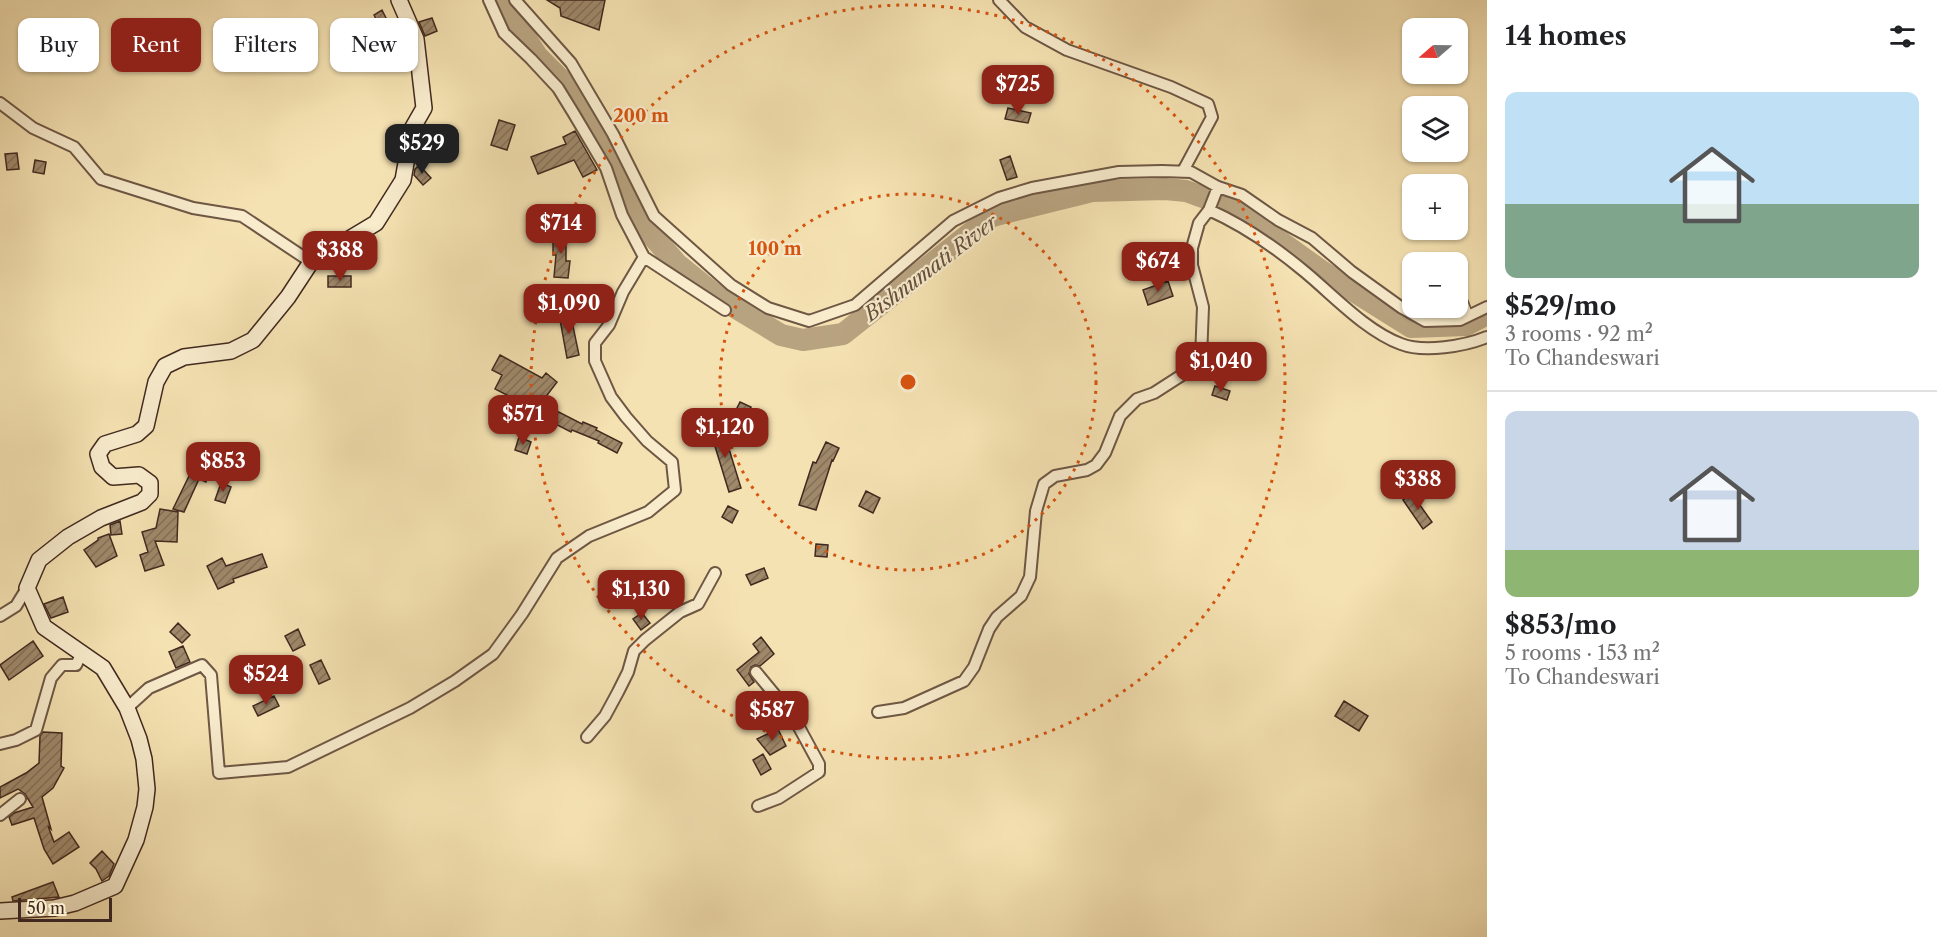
<!DOCTYPE html>
<meta charset="utf-8">
<style>
:root{--surface:#fff;--page:#f6f6f6;--text:#202124;--muted:#757577;--line:#e0e0e0;--accent:#8f2418}
body{margin:0;font-family:"Libre Caslon Text",serif;background:var(--page);color:var(--text);height:100vh;display:flex;flex-direction:column;font-size:22px;white-space:nowrap}
*{box-sizing:border-box;margin:0}
p{font-size:20px;color:var(--muted)}
.icon{flex:none;width:33px;height:33px;fill:none;stroke:currentColor;stroke-width:2;stroke-linecap:round;stroke-linejoin:round}
.map{position:relative;flex:1;overflow:hidden}
.details{display:flex;flex-direction:column;background:var(--surface);width:450px}
.details>*{flex:none}
.hud{position:absolute;left:18px;top:18px;width:570px;height:54px;display:flex;gap:12px}
.needle{width:39px;rotate:250deg}
.controls{position:absolute;left:1402px;top:18px;display:grid;gap:12px}
.controls a{display:grid;place-items:center;width:66px;height:66px;border-radius:12px;background:var(--surface);box-shadow:0 2px 4px #0004;font-size:30px}
.scale{position:absolute;left:18px;bottom:15px;width:94px;box-sizing:border-box;padding-left:6px;border:3px solid #41291f;border-top:0;font-size:16px;line-height:21px;white-space:nowrap;color:#41291f;-webkit-text-stroke:4px #f8eccd;paint-order:stroke}
.price{position:absolute;translate:-50% -51px;padding:0 14px;border-radius:12px;background:var(--accent);color:#fff;font-size:20px;line-height:39px;filter:drop-shadow(0 2px 3px #0008)}
.price::after{content:'';position:absolute;left:50%;top:36px;width:18px;height:14px;margin-left:-9px;background:inherit;clip-path:polygon(0 0,100% 0,50% 100%)}
.price.on{background:#222;color:#fff}
ul{padding:0;list-style:none}
li{display:grid;align-content:center;gap:12px;height:318px;padding:0 18px}
li+li{border-top:2px solid var(--line)}
li span{display:grid;place-items:center;height:186px;border-radius:12px;color:#555}
li>.icon{margin-inline-start:auto}
span .icon{width:108px;height:108px;fill:#fffc;stroke-width:1}
li b{font-size:26px}
h2{display:flex;justify-content:space-between;align-items:center;height:72px;padding:0 18px;font-size:26px}
.pill{padding:0 21px;border-radius:12px;background:var(--surface);box-shadow:0 2px 4px #0004;font-size:21px;line-height:54px}
.pill.on{background:var(--accent);color:#fff}
main{display:flex;flex:1;min-height:0}
.map>svg:first-child{display:block}
.lines{fill:none;stroke-linecap:round;stroke-linejoin:round}
.river{stroke:#b8a380;stroke-width:22}
.building{fill:url(#building-hatch);stroke:#41291f;stroke-width:1.5}
.lane-casing{stroke:#6e5744;stroke-width:8}
.street-casing{stroke:#6e5744;stroke-width:14}
.secondary-casing{stroke:#41291f;stroke-width:18}
.lane{stroke:#f8eccd;stroke-width:5}
.street{stroke:#f8eccd;stroke-width:10}
.secondary{stroke:#f8eccd;stroke-width:15}
.ring{fill:none;stroke:#d7540e;stroke-width:3;stroke-dasharray:3 6}
.labels{text-anchor:middle;stroke-width:4.5;stroke-linejoin:round;paint-order:stroke}
.water-label{font-size:20px;font-style:italic;fill:#654e3c;stroke:#f8eccd}
.centre{fill:#d7540e;stroke:#f8eccd;stroke-width:3}
.ring-label{font-size:18px;text-anchor:middle;font-weight:bold;fill:#d7540e;stroke:#f8eccd;stroke-width:4.5;stroke-linejoin:round;paint-order:stroke}
</style>
<main>
<div class="map">
<svg width="1487" height="937" viewBox="0 0 1487 937">
<defs>
<pattern id="building-hatch" width="6" height="6" patternUnits="userSpaceOnUse" patternTransform="scale(1.5)"><rect width="6" height="6" fill="#9f896b"/><path d="M-1 1l2-2M0 6l6-6M5 7l2-2" fill="none" stroke="#837057"/></pattern>
</defs>
<rect width="100%" height="100%" fill="#f5e2b2"/>
<filter id="stains"><feTurbulence type="fractalNoise" baseFrequency=".00333" numOctaves="4"/><feColorMatrix values="0 0 0 0 .2 0 0 0 0 .09 0 0 0 0 .02 0 0 0 .5 -.17"/></filter>
<radialGradient id="worn" r=".72"><stop offset=".6" stop-color="#630" stop-opacity="0"/><stop offset="1" stop-color="#630" stop-opacity=".3"/></radialGradient>
<g class="lines">
<!-- river -->
<path class="river" d="M501,0L537,56L579,98L620,169L650,233L677,264L718,297L781,335L803,340L843,334L992,216L1092,191L1165,189L1186,191L1233,208L1320,270L1411,327L1466,325L1487,314"/>
</g>
<!-- building -->
<path class="building" d="M547,0H605L599,30L561,16L560,8Z
M382,10L390,26L382,30L374,15Z
M432,18L437,31L425,36L419,22Z
M1008,108L1031,113L1028,123L1005,119Z
M499,120L515,125L507,150L491,145Z
M575,131L597,170L583,177L574,160L538,174L531,157L566,144L563,137Z
M421,132L429,134L426,151L418,149Z
M17,153L19,169L7,170L5,154Z
M1010,156L1017,177L1007,180L1000,160Z
M35,160L46,162L44,174L33,172Z
M419,165L431,178L423,185L414,175L415,169Z
M559,227H566V261H570L568,278L554,277L556,255H553V237H558Z
M328,276H351V287H328Z
M1168,281L1173,296L1148,305L1143,290Z
M570,312L579,355L567,358L559,314Z
M500,355L542,378L546,373L557,382L541,403L582,424L583,422L597,428L596,430L622,443L617,453L598,443L599,441L572,430L571,432L530,411L532,408L495,389L502,375L492,370Z
M1215,386L1230,391L1227,400L1212,395Z
M740,402L751,407L746,417L735,412Z
M722,426L741,488L729,492L710,430Z
M519,437L531,442L527,454L515,450Z
M826,442L839,448L833,461L832,460L816,510L799,505L813,462L816,463Z
M197,468L209,472L206,482L199,479L184,512L173,509L190,474L194,476Z
M221,483L231,487L225,503L215,500Z
M866,491L880,498L873,513L859,506Z
M1412,494L1432,522L1423,529L1403,500Z
M728,506L738,511L732,523L722,517Z
M160,509L178,512L177,542L155,541L164,565L145,571L140,555L148,552L142,532L156,528Z
M120,521L122,534L111,535L110,525Z
M109,534L117,556L96,567L84,550L98,540V538Z
M816,544L828,545L827,557L815,556Z
M262,554L267,567L233,579L234,582L218,589L207,566L222,558L226,566Z
M764,568L768,578L751,585L746,575Z
M63,597L68,612L51,618L44,604Z
M642,613L650,623L641,630L633,619Z
M178,623L190,635L182,643L170,632Z
M298,629L305,645L293,651L285,636Z
M761,637L774,654L760,666L755,665L751,667L749,674L754,682L749,686L737,670L759,652L753,644Z
M33,641L43,656L9,680L0,665Z
M183,646L190,662L176,668L169,652Z
M321,660L330,679L319,684L310,665Z
M764,694L771,702L758,708L754,698Z
M274,696L279,706L258,716L253,706Z
M1344,701L1368,716L1359,731L1335,716Z
M778,729L786,746L770,755L757,739Z
M43,732L62,733L61,766L64,768L53,788L42,797L51,829L48,826L54,842L69,832L79,847L53,864L44,849L34,818L12,825L9,817L14,813L33,807L25,794L18,789L0,798V787L26,773L39,763L40,736Z
M763,754L771,769L761,775L753,760Z
M102,851L114,864L109,876L102,881L96,869L90,863Z
M53,882L59,897L13,901L12,897Z"/>
<g class="lines">
<defs>
<path id="lane" d="M1458,284L1470,315"/>
<path id="street" d="M489,0L504,33L531,59L558,88L574,114L606,168L622,215L644,257L725,310
M515,0L571,63L613,134L654,216L731,285L768,308L809,321L855,305L953,221L999,198L1032,188L1119,172L1162,171L1191,172L1218,187L1242,195L1278,220L1312,238L1352,272L1402,308L1425,321L1460,320L1487,307
M999,0L1025,27L1067,50L1171,87L1208,104L1212,117L1183,171
M0,103L33,128L74,147L101,179L193,208L242,216L311,262
M1209,210L1218,187
M0,616L16,606L27,588
M756,672L794,718L819,764V772L779,798L758,806
M127,708L149,688L202,665L211,675L219,773L288,767L410,708L455,681L493,654L522,614L557,558L589,536L648,512L675,490L672,462L647,441L626,417L611,397L595,361V343L609,325L623,292L644,257
M878,712L904,708L964,681L974,667L989,629L997,617L1021,596L1030,577L1036,511L1044,484L1055,476L1087,470L1096,465L1105,453L1120,416L1137,399L1154,393L1196,366L1201,358L1203,307L1192,265V248L1199,223L1209,210C1245,226 1275,247 1305,272C1334,296 1366,331 1401,344C1424,353 1465,346 1487,337
M587,737L605,716L618,692L628,672L634,651L645,640L680,612L698,604L715,573
M0,744L16,740L36,730L51,678L62,665H76L82,653
M0,815L20,799"/>
<path id="secondary" d="M0,911L54,908L75,903L115,886L136,840L145,807L147,789L144,759L139,739L127,708L103,668L44,627L27,588L39,560L68,537L101,518L142,502L150,494V483L139,475L113,477L102,467L98,454L105,444L137,434L146,426L156,382L165,366L184,357L231,351L253,340L288,297L311,262L376,223L403,180L412,129L424,108L416,39L399,0"/>
</defs>
<!-- lane casing -->
<use href="#lane" class="lane-casing"/>
<!-- street casing -->
<use href="#street" class="street-casing"/>
<!-- secondary casing -->
<use href="#secondary" class="secondary-casing"/>
<!-- lane -->
<use href="#lane" class="lane"/>
<!-- street -->
<use href="#street" class="street"/>
<!-- secondary -->
<use href="#secondary" class="secondary"/>
</g>
<!-- distance rings -->
<g class="ring">
<circle cx="908" cy="382" r="188"/>
<circle cx="908" cy="382" r="377"/>
</g>
<g class="labels">
<!-- water labels -->
<g class="water-label">
<text transform="translate(931 268) rotate(-37)" y="7">Bishnumati River</text>
</g>
</g>
<circle cx="908" cy="382" r="9" class="centre"/>
<g class="ring-label">
<text x="641" y="122">200 m</text>
<text x="775" y="255">100 m</text>
</g>
<rect width="100%" height="100%" filter="url(#stains)"/>
<rect width="100%" height="100%" fill="url(#worn)"/>
</svg>
<div class="controls">
<a><svg class="needle" viewBox="-14 -14 28 28"><path d="M0-13l5 13h-10z" fill="#e53935"/><path d="M0 13l5-13h-10z" fill="#757577"/></svg></a>
<a><svg class="icon" aria-label="layers" viewBox="0 0 24 24"><path d="M12 4l9 5-9 5-9-5zM3 14l9 5 9-5"/></svg></a>
<a>+</a>
<a>−</a>
</div>
<div class="scale">50 m</div>
<b class="price" style="left:1018px;top:116px">$725</b>
<b class="price on" style="left:422px;top:175px">$529</b>
<b class="price" style="left:561px;top:255px">$714</b>
<b class="price" style="left:340px;top:282px">$388</b>
<b class="price" style="left:1158px;top:293px">$674</b>
<b class="price" style="left:569px;top:335px">$1,090</b>
<b class="price" style="left:1221px;top:393px">$1,040</b>
<b class="price" style="left:523px;top:446px">$571</b>
<b class="price" style="left:725px;top:459px">$1,120</b>
<b class="price" style="left:223px;top:493px">$853</b>
<b class="price" style="left:1418px;top:511px">$388</b>
<b class="price" style="left:641px;top:621px">$1,130</b>
<b class="price" style="left:266px;top:706px">$524</b>
<b class="price" style="left:772px;top:742px">$587</b>
<div class="hud">
<a class="pill">Buy</a>
<a class="pill on">Rent</a>
<a class="pill">Filters</a>
<a class="pill">New</a>
</div>
</div>
<section class="details">
<h2>14 homes<svg class="icon" aria-label="filters" viewBox="0 0 24 24"><path d="M4 7h16M4 17h16"/><circle cx="9" cy="7" r="2"/><circle cx="15" cy="17" r="2"/></svg></h2>
<ul>
<li><span style="background:linear-gradient(#bfe0f5 60%,#7fa58c 0)"><svg class="icon" aria-label="home" viewBox="0 0 24 24"><path d="M3 11l9-7 9 7M6 9v11h12V9"/></svg></span><div><b>$529/mo</b><p>3 rooms · 92 m²</p><p>To Chandeswari</p></div></li>
<li><span style="background:linear-gradient(#c9d6e8 75%,#8fb573 0)"><svg class="icon" aria-label="home" viewBox="0 0 24 24"><path d="M3 11l9-7 9 7M6 9v11h12V9"/></svg></span><div><b>$853/mo</b><p>5 rooms · 153 m²</p><p>To Chandeswari</p></div></li>
</ul>
</section>
</main>
